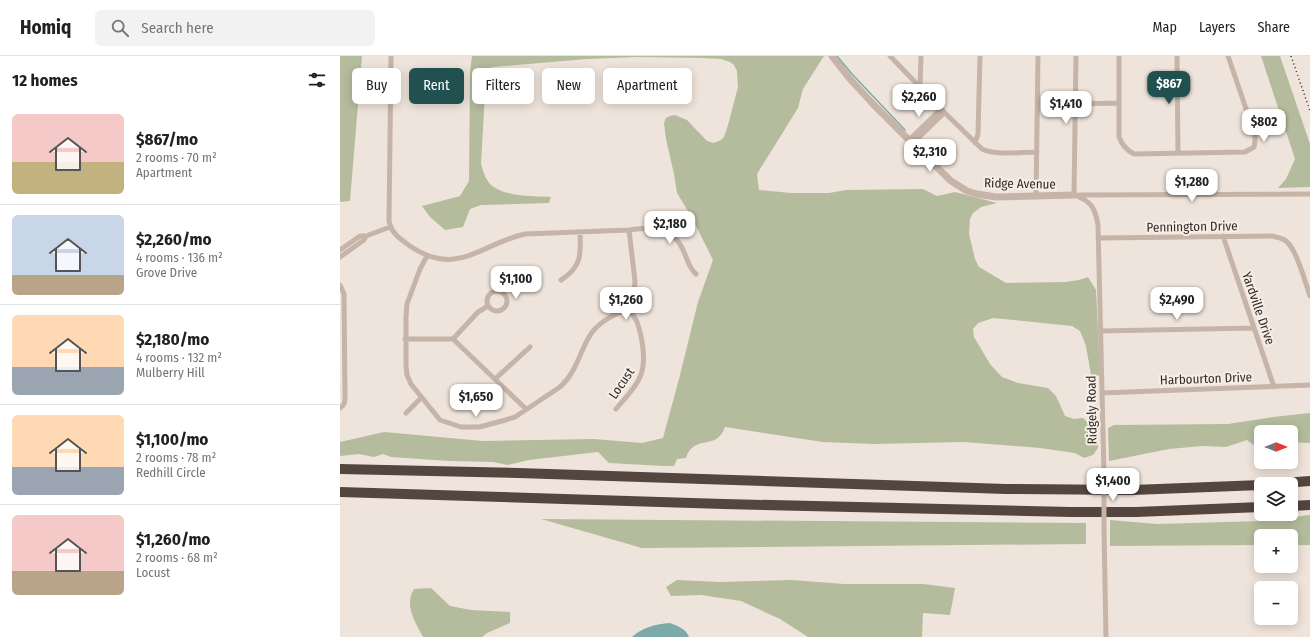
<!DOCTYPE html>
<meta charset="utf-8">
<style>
:root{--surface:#fff;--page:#f2f2f2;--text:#202124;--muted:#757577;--line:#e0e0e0;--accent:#215051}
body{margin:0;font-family:"Fira Sans Condensed",sans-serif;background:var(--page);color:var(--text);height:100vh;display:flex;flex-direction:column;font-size:15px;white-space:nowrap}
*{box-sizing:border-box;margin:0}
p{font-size:13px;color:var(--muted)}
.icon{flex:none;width:22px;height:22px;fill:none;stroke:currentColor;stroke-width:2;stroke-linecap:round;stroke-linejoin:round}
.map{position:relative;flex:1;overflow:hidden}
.side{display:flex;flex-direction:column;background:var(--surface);width:340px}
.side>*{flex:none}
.hud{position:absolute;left:12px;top:12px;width:380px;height:36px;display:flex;gap:8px}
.needle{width:26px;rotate:90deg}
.controls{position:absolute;left:914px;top:369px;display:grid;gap:8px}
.controls a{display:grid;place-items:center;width:44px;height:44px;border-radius:6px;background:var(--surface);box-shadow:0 2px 10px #0003;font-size:20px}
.price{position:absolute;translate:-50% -34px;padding:0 9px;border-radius:8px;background:#fff;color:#222;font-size:13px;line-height:26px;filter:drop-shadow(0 1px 2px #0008)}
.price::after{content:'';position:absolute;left:50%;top:24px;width:12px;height:9px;margin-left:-6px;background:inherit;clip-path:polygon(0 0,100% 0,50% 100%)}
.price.on{background:var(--accent);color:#fff}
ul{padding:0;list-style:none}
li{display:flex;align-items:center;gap:12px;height:100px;padding:0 12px}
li+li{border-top:1px solid var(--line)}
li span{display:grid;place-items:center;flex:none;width:112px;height:80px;border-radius:6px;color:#555}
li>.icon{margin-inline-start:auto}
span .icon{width:48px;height:48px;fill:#fffc;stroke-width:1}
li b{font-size:17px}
h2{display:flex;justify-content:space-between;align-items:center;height:48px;padding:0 12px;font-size:17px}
.chip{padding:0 14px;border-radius:6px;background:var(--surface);box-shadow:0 2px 10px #0003;font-size:14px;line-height:36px}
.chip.on{background:var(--accent);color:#fff}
header{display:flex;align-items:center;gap:24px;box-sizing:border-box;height:56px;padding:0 20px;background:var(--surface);border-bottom:1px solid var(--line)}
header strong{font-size:19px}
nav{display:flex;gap:22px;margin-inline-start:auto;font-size:14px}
.search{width:280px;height:36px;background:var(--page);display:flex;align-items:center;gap:10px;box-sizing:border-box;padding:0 14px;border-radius:6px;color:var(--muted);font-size:15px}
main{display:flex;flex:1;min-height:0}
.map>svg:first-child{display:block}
.green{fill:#b4bc9d}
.water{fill:#7da9a9}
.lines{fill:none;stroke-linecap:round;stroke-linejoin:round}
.stream{stroke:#7da9a9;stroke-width:1.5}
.minor{stroke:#c6b4a8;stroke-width:5}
.tertiary{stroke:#c6b4a8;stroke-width:7}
.motorway{stroke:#54453f;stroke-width:10}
.rail{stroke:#332b28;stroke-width:1.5;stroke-dasharray:1 3;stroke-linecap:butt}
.minor-bridge{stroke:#c6b4a8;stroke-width:5}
.labels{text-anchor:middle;stroke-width:4;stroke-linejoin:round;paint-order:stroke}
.street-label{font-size:13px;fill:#332b28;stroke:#f7efe7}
</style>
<header>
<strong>Homiq</strong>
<div class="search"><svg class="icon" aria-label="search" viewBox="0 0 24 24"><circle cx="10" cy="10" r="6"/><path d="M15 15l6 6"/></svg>Search here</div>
<nav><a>Map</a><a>Layers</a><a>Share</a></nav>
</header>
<main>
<section class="side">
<h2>12 homes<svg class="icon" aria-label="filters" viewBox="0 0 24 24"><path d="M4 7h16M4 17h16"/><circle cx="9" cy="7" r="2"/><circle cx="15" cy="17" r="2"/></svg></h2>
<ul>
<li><span style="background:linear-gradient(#f6c9c9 60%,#c2b280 0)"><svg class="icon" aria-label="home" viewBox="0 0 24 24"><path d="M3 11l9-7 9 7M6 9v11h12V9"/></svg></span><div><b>$867/mo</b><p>2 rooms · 70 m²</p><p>Apartment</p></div></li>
<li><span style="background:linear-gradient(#c9d6e8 75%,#b9a48a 0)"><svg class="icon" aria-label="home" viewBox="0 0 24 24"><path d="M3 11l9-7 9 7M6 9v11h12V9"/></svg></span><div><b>$2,260/mo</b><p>4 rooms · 136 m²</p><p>Grove Drive</p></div></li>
<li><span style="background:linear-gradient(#ffd9b3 65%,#9aa5b1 0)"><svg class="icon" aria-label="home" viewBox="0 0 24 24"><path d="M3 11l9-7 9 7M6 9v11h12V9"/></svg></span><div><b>$2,180/mo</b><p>4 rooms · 132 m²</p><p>Mulberry Hill</p></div></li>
<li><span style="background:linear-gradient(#ffd9b3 65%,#9aa5b1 0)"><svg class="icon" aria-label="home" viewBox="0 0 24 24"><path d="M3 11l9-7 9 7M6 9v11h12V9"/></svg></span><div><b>$1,100/mo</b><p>2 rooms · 78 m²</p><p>Redhill Circle</p></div></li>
<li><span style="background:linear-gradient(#f6c9c9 70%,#b9a48a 0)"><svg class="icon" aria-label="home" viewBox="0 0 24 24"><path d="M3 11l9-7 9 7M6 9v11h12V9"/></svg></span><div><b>$1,260/mo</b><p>2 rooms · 68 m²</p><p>Locust</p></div></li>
</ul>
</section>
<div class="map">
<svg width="970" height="581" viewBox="0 0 970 581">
<rect width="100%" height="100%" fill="#efe4db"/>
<!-- green -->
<path class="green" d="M0,0H22L10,145L0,146Z
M132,0H484L463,33L458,52L417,118L419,134L451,137H489L506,134L583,133L597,140L615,136L657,147L641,151L633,157L630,163L629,178L635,203L639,211L666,227L726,226L739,224L748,221L756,234L760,317L758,320L753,321L751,319L746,290L740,275L732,270L653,262L638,267L633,273L634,281L650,308L662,321L678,327L708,332L716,340L725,360L734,363L743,362L757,375L758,392L753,399L744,402L735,397L700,392L624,386L533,388L483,386L385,371C376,396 354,377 346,402L337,403L334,410H324L269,407L258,396L189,404L168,409L153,406L109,405L51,401L43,398L34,401L19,398L0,400V386L44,376L143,385L254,383L302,387L323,382L340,319L358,246L373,204L351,160L337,137L334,118L326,83L324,67L326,62L330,60L335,59L347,64L367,85L374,87L381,84L384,81L388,69L398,31L397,15L394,9L390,6L381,3L362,2L297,1L247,3L153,11L149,13L146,19L141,108C143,115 145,122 150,128C163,141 194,140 211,141L209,147L141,149L130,153L123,171L105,174L90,161L82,150L120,140L129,125L130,16Z
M921,0H940L970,88V131L938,132L946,123L955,103Z
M970,357V387L951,386V376H921V391L918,392L907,384L886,391L862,390L829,393L769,405L768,372L774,369L888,368L933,361Z
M970,459V489H951V480H921V489L770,490V464L817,468L922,465Z
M201,463L746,467V488L302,492Z
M337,524L380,526L452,524L504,528H583L615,532L610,559L583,557L582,581H468L440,563L401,545L361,539L331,540L326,531Z
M91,532L110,550L131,554L170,556V567L147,577L142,581H83C75,566 64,549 74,533Z"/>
<!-- water -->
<path class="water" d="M330,567C338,570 346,573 349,581H292C303,571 316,568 330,567Z"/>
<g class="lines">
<!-- stream -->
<path class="stream" d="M497,0L512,18L565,74"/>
<!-- minor -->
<path class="minor" d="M51,0L49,165C51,177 60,183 70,190C117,222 140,188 185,178L289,174C314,170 333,170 344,196C348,205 349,212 356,218
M550,0L605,57L642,93C657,100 680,96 697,96
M779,0V81C782,89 786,94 794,98L905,96L914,91L915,85V79L888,0
M837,0L838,97
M580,31L581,0
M735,48L779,47
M569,84L601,53
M573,87L604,57
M635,87L638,78L640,0
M734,139C751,145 755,151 758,169L764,418
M734,139L736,0
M739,139L970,138
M696,141L698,0
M883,180L934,331
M759,182L932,180C937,181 942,182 946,185C957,194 965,226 970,240
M0,194L20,180H26L50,171
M87,200L80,213L67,248L66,261V309L67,319L71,328L100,364L121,371H139L162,365L175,361L220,331C236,317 239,298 249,281C257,266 274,259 289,252
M0,201L24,184L26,180
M221,224C242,211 241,198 240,176
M0,229L4,238L5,340C5,345 5,349 0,352
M147 245a10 10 0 1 1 20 0a10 10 0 1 1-20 0Z
M761,275L914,272
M65,283H113L186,353
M113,283L138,256L148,250
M155,323L190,291
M762,337L970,329
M276,353C284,343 295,333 300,321C307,306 302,280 297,266C295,261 291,257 289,252L294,237L295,225L289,174
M66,357L81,342
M764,474L766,581"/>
<!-- tertiary -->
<path class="tertiary" d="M492,0L510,23L533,48L569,84L611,125L627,135L637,138L656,141L734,139"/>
<!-- motorway -->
<path class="motorway" d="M0,413L178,417L666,433L793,434L921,429
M930,428L970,425
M0,436L384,448L731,456H796L921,451
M951,450L970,449"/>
<!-- rail -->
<path class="rail" d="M951,0L970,55"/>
<!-- minor-bridge -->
<path class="minor-bridge" d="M764,418V474"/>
</g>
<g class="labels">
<!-- street labels -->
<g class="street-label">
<text transform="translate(680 127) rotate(1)" y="5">Ridge Avenue</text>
<text transform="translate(852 170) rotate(-1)" y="5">Pennington Drive</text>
<text transform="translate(919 252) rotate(71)" y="5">Yardville Drive</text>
<text transform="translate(866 322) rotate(-2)" y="5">Harbourton Drive</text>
<text transform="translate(281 327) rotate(-56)" y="5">Locust</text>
<text transform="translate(751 354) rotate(-91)" y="5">Ridgely Road</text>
</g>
</g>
</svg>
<div class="controls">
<a><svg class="needle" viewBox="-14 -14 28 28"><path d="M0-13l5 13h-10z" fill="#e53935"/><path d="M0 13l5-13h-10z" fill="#757577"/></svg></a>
<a><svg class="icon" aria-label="layers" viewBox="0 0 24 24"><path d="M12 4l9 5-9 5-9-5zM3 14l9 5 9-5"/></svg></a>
<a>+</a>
<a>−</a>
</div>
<b class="price on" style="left:829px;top:49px">$867</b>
<b class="price" style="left:579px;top:62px">$2,260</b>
<b class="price" style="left:726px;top:69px">$1,410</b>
<b class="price" style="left:924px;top:87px">$802</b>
<b class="price" style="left:590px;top:117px">$2,310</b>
<b class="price" style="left:852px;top:147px">$1,280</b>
<b class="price" style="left:330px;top:189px">$2,180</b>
<b class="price" style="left:176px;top:244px">$1,100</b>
<b class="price" style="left:286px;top:265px">$1,260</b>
<b class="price" style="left:837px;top:265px">$2,490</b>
<b class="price" style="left:136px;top:362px">$1,650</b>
<b class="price" style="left:773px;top:446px">$1,400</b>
<div class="hud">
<a class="chip">Buy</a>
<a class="chip on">Rent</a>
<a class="chip">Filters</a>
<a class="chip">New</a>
<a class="chip">Apartment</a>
</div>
</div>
</main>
